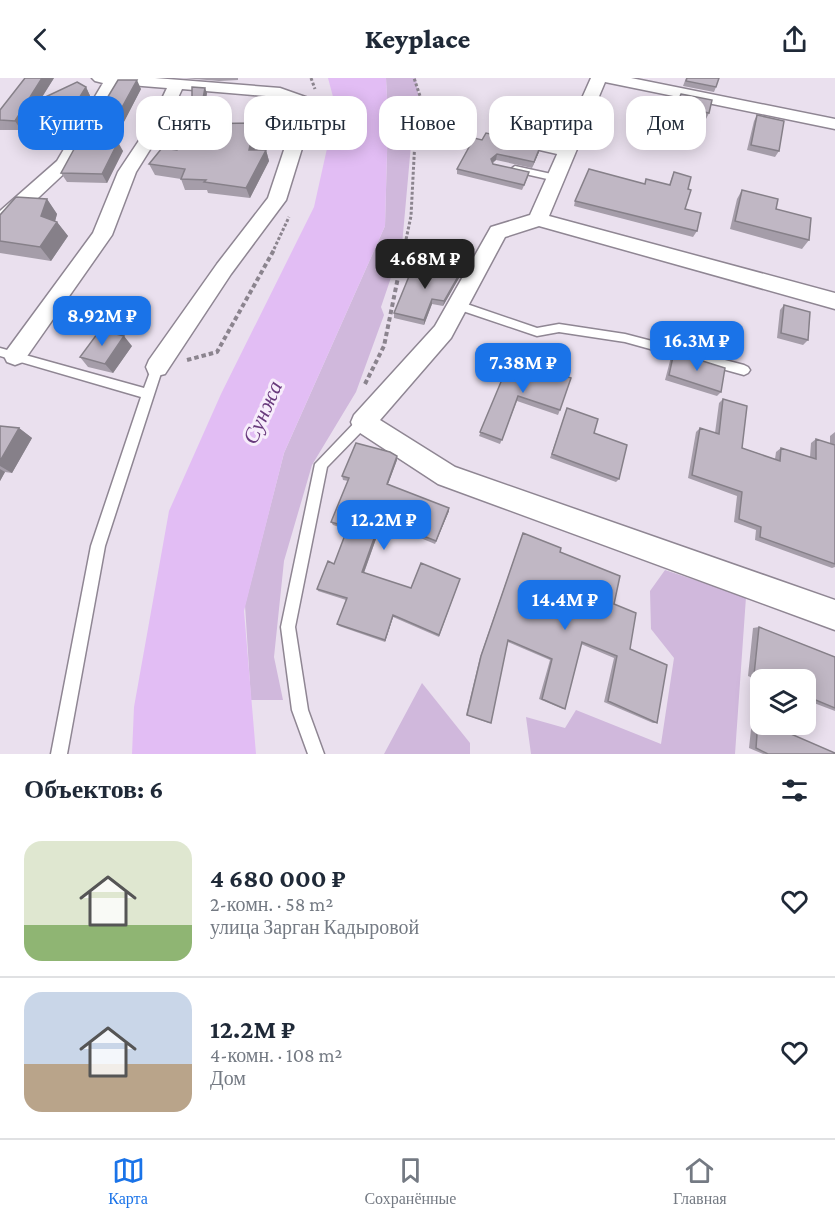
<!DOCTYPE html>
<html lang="ru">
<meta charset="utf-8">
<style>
:root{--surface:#fff;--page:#f6f6f7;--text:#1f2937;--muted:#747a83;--line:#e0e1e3;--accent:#1a73e8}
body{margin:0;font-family:"Crimson Pro",serif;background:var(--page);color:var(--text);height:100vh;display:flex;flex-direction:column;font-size:22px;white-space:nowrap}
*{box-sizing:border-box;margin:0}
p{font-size:20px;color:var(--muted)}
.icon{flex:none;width:33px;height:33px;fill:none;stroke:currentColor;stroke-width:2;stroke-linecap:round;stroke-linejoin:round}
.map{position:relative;height:676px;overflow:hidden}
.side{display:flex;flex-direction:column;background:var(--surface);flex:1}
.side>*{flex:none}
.hud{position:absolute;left:18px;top:18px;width:800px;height:54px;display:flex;gap:12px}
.buttons{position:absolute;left:750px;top:591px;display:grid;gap:12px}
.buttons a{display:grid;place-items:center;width:66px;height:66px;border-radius:12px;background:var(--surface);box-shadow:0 3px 15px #0003;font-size:30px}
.price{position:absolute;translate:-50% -51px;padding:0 14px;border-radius:12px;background:var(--accent);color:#fff;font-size:20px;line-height:39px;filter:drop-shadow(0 2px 3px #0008)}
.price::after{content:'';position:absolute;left:50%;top:36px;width:18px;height:14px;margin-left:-9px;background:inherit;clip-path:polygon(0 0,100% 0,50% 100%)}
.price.selected{background:#222;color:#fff}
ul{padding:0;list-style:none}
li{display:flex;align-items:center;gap:18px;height:150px;padding:0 24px}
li+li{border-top:2px solid var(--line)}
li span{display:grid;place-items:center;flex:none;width:168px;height:120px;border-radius:18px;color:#555}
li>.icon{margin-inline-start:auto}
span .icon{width:72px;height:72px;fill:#fffc;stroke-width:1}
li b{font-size:26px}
h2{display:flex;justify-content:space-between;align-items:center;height:72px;padding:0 24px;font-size:26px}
.tag{padding:0 21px;border-radius:18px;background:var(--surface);box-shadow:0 3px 15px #0003;font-size:21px;line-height:54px}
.tag.selected{background:var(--accent);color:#fff}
header{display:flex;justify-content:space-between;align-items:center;height:78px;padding:0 24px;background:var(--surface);font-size:27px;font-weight:800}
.tab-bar{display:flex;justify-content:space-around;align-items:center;height:84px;border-top:2px solid var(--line);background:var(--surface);font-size:16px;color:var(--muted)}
.tab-bar a{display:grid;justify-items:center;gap:3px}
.tab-bar .selected{color:var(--accent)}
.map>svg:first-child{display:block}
.green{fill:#d0b8dc}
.water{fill:#e2bdf4}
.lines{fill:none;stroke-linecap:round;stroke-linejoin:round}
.service-casing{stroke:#8f8693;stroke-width:3}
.minor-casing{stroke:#8f8693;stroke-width:3}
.path-far1{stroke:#8b848e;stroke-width:3;stroke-dasharray:3 2;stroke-linecap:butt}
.path{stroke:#8b848e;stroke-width:4;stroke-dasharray:4.5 3;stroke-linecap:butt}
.service{fill:#fff;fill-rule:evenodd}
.minor{fill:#fff;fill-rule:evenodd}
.wall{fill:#a59da9}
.shaded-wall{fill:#868089}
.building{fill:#c0b7c4;stroke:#868089;stroke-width:1.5}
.labels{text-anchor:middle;stroke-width:6;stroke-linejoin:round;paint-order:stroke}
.water-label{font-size:22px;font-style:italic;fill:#683a7c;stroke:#f7edfb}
</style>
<header><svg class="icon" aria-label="back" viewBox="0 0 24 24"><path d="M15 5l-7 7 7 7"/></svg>Keyplace<svg class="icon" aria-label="share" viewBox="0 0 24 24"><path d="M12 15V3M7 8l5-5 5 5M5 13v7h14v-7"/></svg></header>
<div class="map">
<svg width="835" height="676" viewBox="0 0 835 676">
<rect width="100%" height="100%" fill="#eae0ee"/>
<!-- green -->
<path class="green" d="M386,0H416L420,30L411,67L402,167L381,229L384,237L356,314L312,387L284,483L274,579L283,622H251L245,527L284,375L385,148L388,39Z
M665,492L746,519L735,676H531L526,639L565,650L576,632L661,666L674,580L651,551L650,513Z
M422,605L470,665V676H384Z"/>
<!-- water -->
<path class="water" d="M328,0H386L388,39L385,148L284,375L244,533L256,676H132L134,629L169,433L221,316L314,129L336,30Z"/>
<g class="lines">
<defs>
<path id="service" d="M525,63L566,72L570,75L566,78L522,68V64Z
M515,88L556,97L560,100L556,103L512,93L511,91Z
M458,223L537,250L559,246L625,256L744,287L748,289L750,292L748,295L744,297L625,264L559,254L537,258L454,230L453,227L454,224Z
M0,270L144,310L153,286L157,284L163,289L105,468L67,676H51L91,468L141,319L0,278Z
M363,339L367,340L369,344L367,348L327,389L295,549L308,632L324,676H308L292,632L281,549L315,386L359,340Z"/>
<path id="minor" d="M92,0H155L280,10L314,22L316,25L286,122L231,196L165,296L157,298L149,296L146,289L149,282L217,186L268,120L299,27L278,19L182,11L166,46L136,94L112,157L23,284L15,287L7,284L4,278L7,272L93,155L118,94L150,46L167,10L118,6L70,90L7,149L0,150V133L57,83L103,5L95,3Z
M591,0H631L835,41V51L605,4L549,138L835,215V231L539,148L505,159L451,260L380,342L455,389L835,522V552L438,406L354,351L351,344L354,337L435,248L491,149L530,137Z"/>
</defs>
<!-- service casing -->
<use href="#service" class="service-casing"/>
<!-- minor casing -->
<use href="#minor" class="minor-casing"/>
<!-- path-far1 -->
<path class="path-far1" d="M311,0L315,11
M274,171L289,139
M404,171L411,138L415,61L422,24L414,0"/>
<!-- path -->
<path class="path" d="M187,282L217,274L275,170
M365,306L384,268L404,170"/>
<!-- service -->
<use href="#service" class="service"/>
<!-- minor -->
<use href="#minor" class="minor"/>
</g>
<!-- wall -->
<path class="wall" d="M54,0L41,21L86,9L91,20L84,33H45L39,24L21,52H0V32Z
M183,0H238V2L219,3Z
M686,0L716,9L714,14L683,8Z
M141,11L113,64L123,73L107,105L67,104L61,95L106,22Z
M207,15L203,37L194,36L192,31Z
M681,16L709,35L706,41L674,34Z
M757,37L779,73L775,79L747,72L754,43Z
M504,38L550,49L548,54L544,65L512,58L509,59V62L539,74L532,90L496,82L493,85V86L528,99L522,112L457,96V91L482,62L495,57Z
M255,45L258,56L255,72H266L269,83L250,120L208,115L207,112H185L181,101L155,97L149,86L177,72Z
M674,94L688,111L685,131L697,153L693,159L574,128L575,123L645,106L669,107Z
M742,112L776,131L809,162L802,171L730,151L737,121Z
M47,121L57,136L55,143L57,144L68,158L51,183L0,175V137Z
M460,195L459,200L443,228L432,226L424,247L394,240V235Z
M784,227L808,262L803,267L777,260L780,232Z
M132,268L113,295L88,289L80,279Z
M674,274L721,314L717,318L665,302L671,279Z
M511,280L560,332L558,337L517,323L500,366L479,358Z
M723,321L742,370L775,381L776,374L781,370L810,379L811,365L816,361L830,366V358L835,354V489L832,490L755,462L756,452L734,444L737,418L688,400L696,354L700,350L715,355L719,325Z
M567,330L619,401L616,404L550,380Z
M0,348L19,350L32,360L12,395L5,394L0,403Z
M397,378V382L388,406L449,433L435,466L382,444L364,495L411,510L460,501L439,559L393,539L385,564L339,548L337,546L346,522L318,513L317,511L334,486L348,452L333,447L331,444L348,403L343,402L342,398Z
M523,455L560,474L614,526L657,645H653L604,624L614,580L581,566L565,631H563L539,621L550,582L508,564L489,645L466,637L480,579Z
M759,549L835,579V633L806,622V602H760V603L748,598L753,550Z
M752,642H758L835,676H763L749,670Z"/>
<!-- shaded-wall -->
<path class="shaded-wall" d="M42,0H54L40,22H39V24L21,52L15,43Z
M137,2L141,11L109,73L103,64Z
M86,9L91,20L84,33L78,22Z
M205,10L207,15L203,37L201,31Z
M255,45L258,56L252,83L249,72Z
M513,52L512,58L507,60L508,54Z
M118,64L123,73L107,105L102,96Z
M540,69L539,74L532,90L534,84Z
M266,72L269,83L250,120L246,110Z
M497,76L496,82L490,86L491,81Z
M47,121L57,136L53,151L57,144L68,158L51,183L40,169L41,138Z
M460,195L459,200L443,228L444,223Z
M432,221V226L424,247V242Z
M124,258L132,268L113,295L105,286Z
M19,350L32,360L12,395L0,388V383Z
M397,378V382L387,409V406Z
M0,391L5,394L0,403Z
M449,430V433L435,466L436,463Z
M381,441L382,444L363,497L362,494Z
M393,537V539L385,564V562Z"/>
<!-- building -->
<path class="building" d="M25,0H42L15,43L0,42V32Z
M687,0H719L716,9L686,3Z
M118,2H137L103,64H118L102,96L61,95L102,20L106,22Z
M77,4L86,9L78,22H39Z
M192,9L205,10L201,31H192Z
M681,16L712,22L709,35L676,28Z
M757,37L784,43L779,73L751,67Z
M504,38L550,49L545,59L513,52L508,54L509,62L540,69L534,84L497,76L491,81L493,86L529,94L524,107L457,91L474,60L482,62L486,55L495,57Z
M255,45L249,72H266L246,110L204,104L206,102L181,101L185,91L149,86L162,70L177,72L185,46Z
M589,91L645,106L646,101L670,107L674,94L691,99L688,111L691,112L685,131L701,135L697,153L575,123Z
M742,112L778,121L776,131L811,140L809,162L735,143Z
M16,119L47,121L41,138L57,144L40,169L0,163V137Z
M414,186L460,195L444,223L432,221L424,242L394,235Z
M784,227L810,234L808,262L781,255Z
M100,252L124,258L105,286L80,279Z
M674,274L725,290L721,314L669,297Z
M511,280L571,300L560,332L518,318L502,362L480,354Z
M723,321L747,328L742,370L780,383L781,370L816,381V361L835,367V486L760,459L761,449L739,441L742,414L692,397L700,350L719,356Z
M567,330L598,341L594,355L627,367L619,401L552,376Z
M0,348L19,350L0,383Z
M356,365L390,374L397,378L387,406L449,430L436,463L381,441L362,494L411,510L421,485L460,501L439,557L393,537L385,562L337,546L347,520L317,511L328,483L334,486L348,449L331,444L349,400L342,398Z
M523,455L561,470L560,474L620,498L614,526L636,535L630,571L667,587L657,645L608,623L617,578L582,564L565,631L542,621L552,581L508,562L491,645L467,637L481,578Z
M759,549L835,579V630L806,618V602H764L754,597Z
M758,642L760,643V646H768L835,675V676H768L756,670Z"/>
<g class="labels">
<!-- water labels -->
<g class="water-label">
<text transform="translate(262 334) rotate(-66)" y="8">Сунжа</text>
</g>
</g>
</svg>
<div class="buttons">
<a><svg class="icon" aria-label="layers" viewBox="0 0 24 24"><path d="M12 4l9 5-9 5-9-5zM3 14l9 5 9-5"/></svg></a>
</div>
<b class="price selected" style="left:425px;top:212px">4.68M ₽</b>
<b class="price" style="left:102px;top:269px">8.92M ₽</b>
<b class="price" style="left:697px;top:294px">16.3M ₽</b>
<b class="price" style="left:523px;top:316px">7.38M ₽</b>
<b class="price" style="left:384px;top:473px">12.2M ₽</b>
<b class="price" style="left:565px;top:553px">14.4M ₽</b>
<div class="hud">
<a class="tag selected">Купить</a>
<a class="tag">Снять</a>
<a class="tag">Фильтры</a>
<a class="tag">Новое</a>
<a class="tag">Квартира</a>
<a class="tag">Дом</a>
</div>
</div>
<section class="side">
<h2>Объектов: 6<svg class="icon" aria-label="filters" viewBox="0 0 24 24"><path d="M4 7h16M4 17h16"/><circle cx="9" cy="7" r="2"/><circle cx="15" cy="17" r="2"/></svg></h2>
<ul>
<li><span style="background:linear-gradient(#dfe7d0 70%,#8fb573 0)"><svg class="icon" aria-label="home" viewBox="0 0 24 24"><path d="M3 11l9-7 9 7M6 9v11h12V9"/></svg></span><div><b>4 680 000 ₽</b><p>2-комн. · 58 m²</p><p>улица Зарган Кадыровой</p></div><svg class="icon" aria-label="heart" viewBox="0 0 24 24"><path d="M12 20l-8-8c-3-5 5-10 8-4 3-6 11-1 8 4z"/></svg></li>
<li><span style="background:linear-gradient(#c9d6e8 60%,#b9a48a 0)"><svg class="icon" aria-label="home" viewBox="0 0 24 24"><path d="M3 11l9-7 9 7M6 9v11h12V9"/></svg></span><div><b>12.2M ₽</b><p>4-комн. · 108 m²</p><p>Дом</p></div><svg class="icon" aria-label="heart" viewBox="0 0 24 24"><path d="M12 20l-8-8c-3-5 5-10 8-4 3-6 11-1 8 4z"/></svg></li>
</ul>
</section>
<nav class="tab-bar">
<a class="selected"><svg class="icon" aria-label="map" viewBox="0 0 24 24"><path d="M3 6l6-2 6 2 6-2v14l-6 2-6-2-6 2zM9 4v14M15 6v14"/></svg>Карта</a>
<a><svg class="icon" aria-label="saved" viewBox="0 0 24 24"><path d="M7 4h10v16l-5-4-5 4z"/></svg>Сохранённые</a>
<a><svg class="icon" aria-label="home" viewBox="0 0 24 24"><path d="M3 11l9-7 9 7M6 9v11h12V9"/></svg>Главная</a>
</nav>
